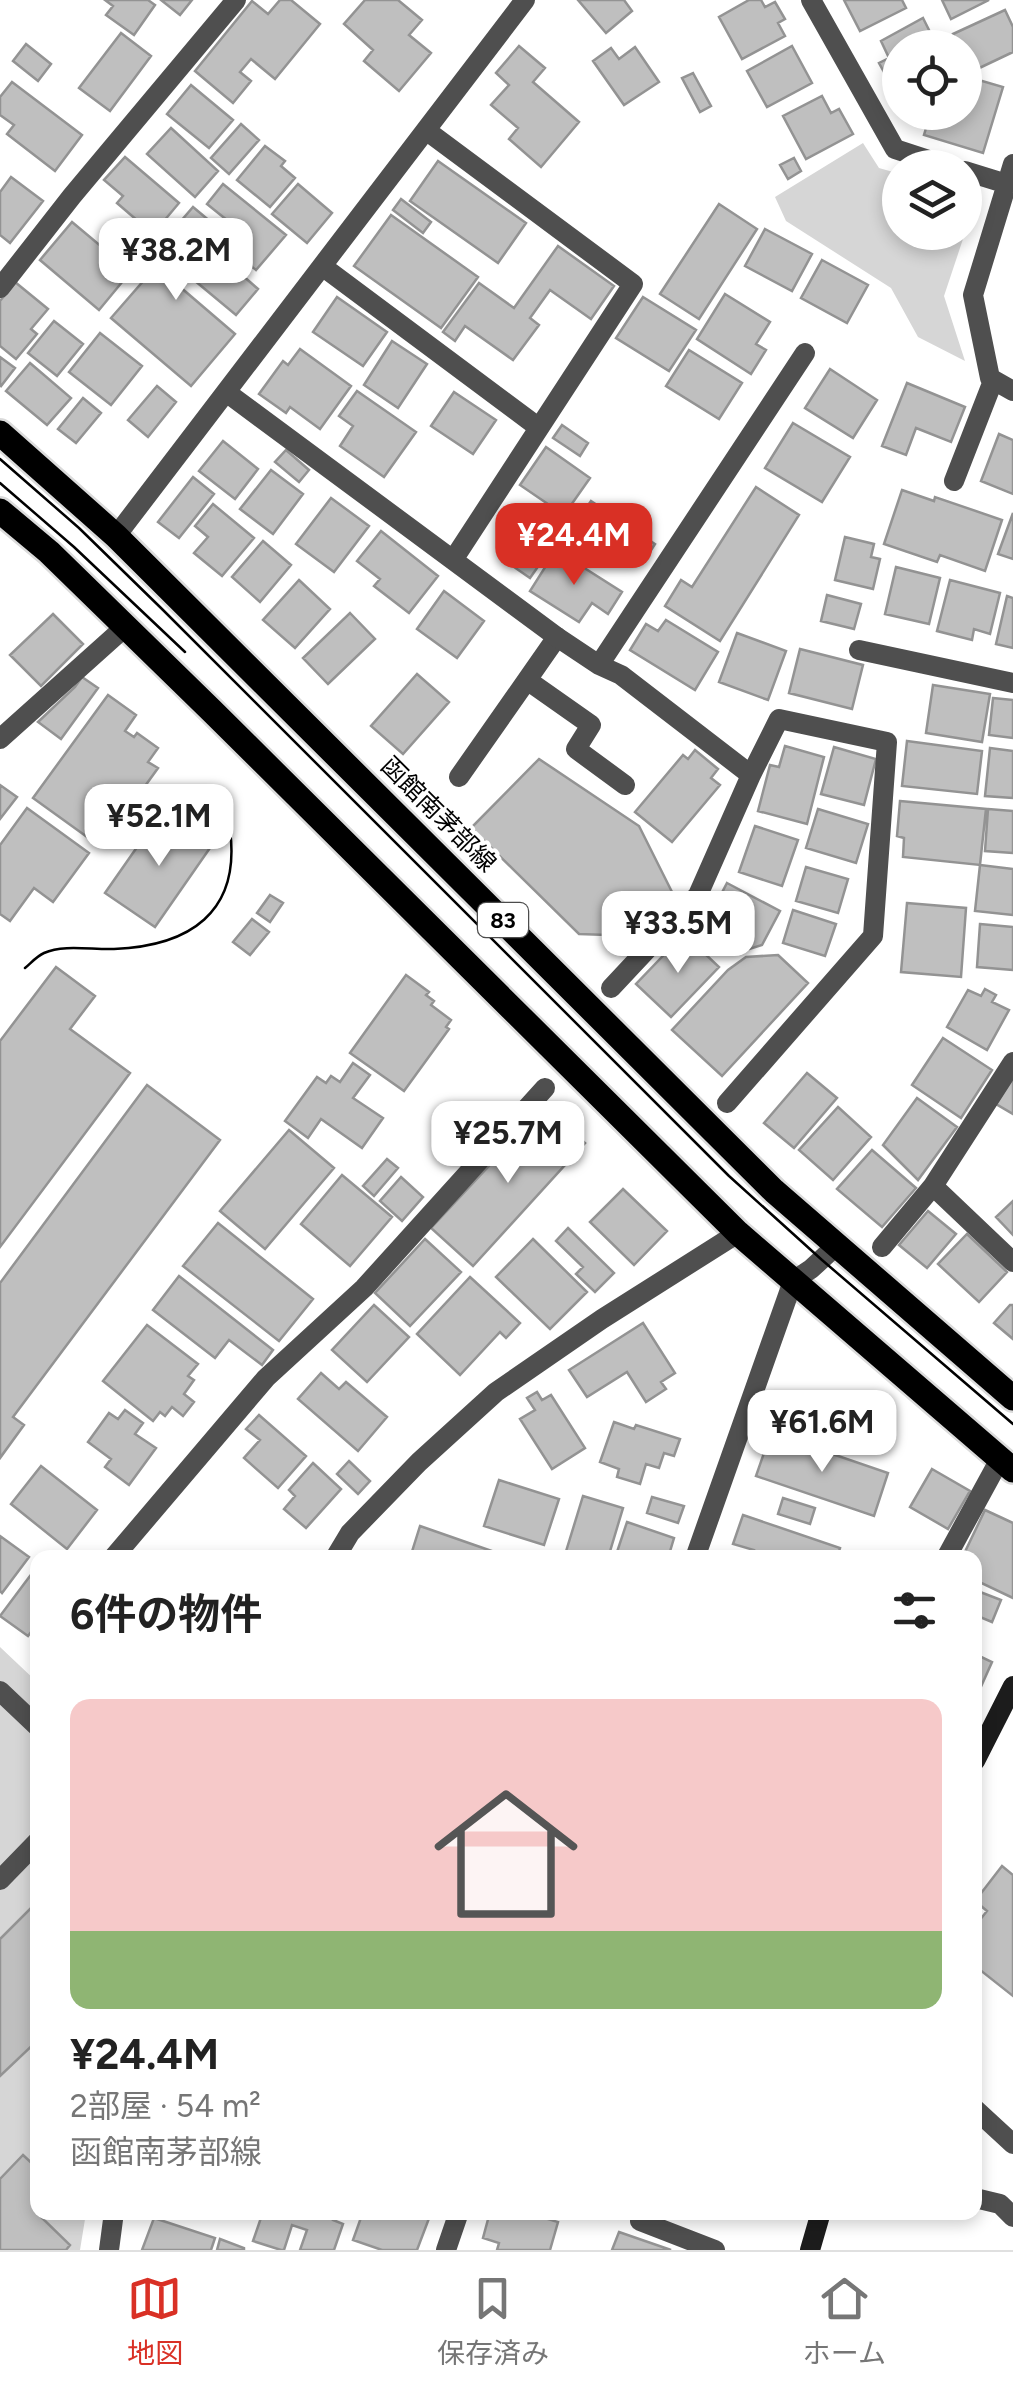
<!DOCTYPE html>
<html lang="ja">
<meta charset="utf-8">
<style>
:root{--surface:#fff;--page:#f2f2f2;--text:#222;--muted:#767676;--line:#e0e0e0;--accent:#d93025}
body{margin:0;font-family:Figtree,"Noto Sans JP",sans-serif;background:var(--page);color:var(--text);height:100vh;display:flex;flex-direction:column;font-size:38px;white-space:nowrap}
*{box-sizing:border-box;margin:0}
p{font-size:32px;color:var(--muted)}
.icon{flex:none;width:55px;height:55px;fill:none;stroke:currentColor;stroke-width:2;stroke-linecap:round;stroke-linejoin:round}
.map{position:relative;flex:1;overflow:hidden}
.side{position:absolute;left:30px;top:1550px;width:952px;height:670px;display:flex;flex-direction:column;background:var(--surface);border-radius:20px;box-shadow:0 5px 15px #0003}
.side>*{flex:none}
.buttons{position:absolute;left:882px;top:30px;display:grid;gap:20px}
.buttons a{display:grid;place-items:center;width:100px;height:100px;border-radius:50%;background:var(--surface);box-shadow:0 5px 15px #0003;font-size:50px}
.price{position:absolute;translate:-50% -85px;padding:0 22px;border-radius:20px;background:#fff;color:#222;font-size:32px;line-height:65px;filter:drop-shadow(0 2px 5px #0008)}
.price::after{content:'';position:absolute;left:50%;top:60px;width:30px;height:22px;margin-left:-15px;background:inherit;clip-path:polygon(0 0,100% 0,50% 100%)}
.price.on{background:var(--accent);color:#fff}
ul{padding:0;list-style:none}
li{display:grid;align-content:center;gap:20px;height:530px;padding:0 40px}
li+li{border-top:2px solid var(--line)}
li span{display:grid;place-items:center;height:310px;border-radius:20px;color:#555}
li>.icon{margin-inline-start:auto}
span .icon{width:180px;height:180px;fill:#fffc;stroke-width:1}
li b{font-size:42px}
h2{display:flex;justify-content:space-between;align-items:center;height:120px;padding:0 40px;font-size:42px}
.tab-bar{display:flex;justify-content:space-around;align-items:center;height:140px;border-top:2px solid var(--line);background:var(--surface);font-size:28px;color:var(--muted)}
.tab-bar a{display:grid;justify-items:center;gap:5px}
.tab-bar .on{color:var(--accent)}
.map>svg:first-child{display:block}
.green{fill:#d6d6d6}
.building{fill:#bfbfbf;stroke:#939393;stroke-width:2.5}
.lines{fill:none;stroke-linecap:round;stroke-linejoin:round}
.primary-casing{stroke:#dbdbdb;stroke-width:30}
.lane{stroke:#4f4f4f;stroke-width:20}
.street{stroke:#4f4f4f;stroke-width:20}
.secondary{stroke:#1c1c1c;stroke-width:20}
.primary{stroke:#000;stroke-width:25}
.tram{stroke:#000;stroke-width:2.5}
.labels{text-anchor:middle;stroke-width:8;stroke-linejoin:round;paint-order:stroke}
.shield{fill:#fff;stroke:#4c4c4c;stroke-width:2.5}
.shield-label{font-size:22px;font-weight:bold;fill:#000}
.street-label{font-size:25px;fill:#000;stroke:#fff}
</style>
<div class="map">
<svg width="1013" height="2250" viewBox="0 0 1013 2250">
<rect width="100%" height="100%" fill="#fff"/>
<!-- green -->
<path class="green" d="M863,143L879,168L900,174V232H965V192L973,209L944,296L965,361L918,337L891,288L786,221L775,197Z
M0,1647L37,1682L38,2212L86,2213L80,2250H0Z"/>
<!-- building -->
<path class="building" d="M105,0H148L155,5L134,35L106,15L113,6Z
M161,0H192L180,15Z
M280,0H291L320,24L275,79L251,59L240,72L251,81L233,103L195,71L252,1L268,14Z
M365,0H398L422,20L409,35L431,53L399,91L364,61L373,50L344,24Z
M578,0H624L632,11L606,33Z
M749,0H761L765,7L775,2L785,19L778,23L785,36L742,59L719,17Z
M844,0H902L906,8L860,31Z
M942,0H989L951,19Z
M1005,10L1013,27V52L971,72L965,60V48H959L953,34Z
M923,18L938,48H900V90L895,92L879,63L889,58L881,41Z
M121,33L151,56L110,111L79,88Z
M26,44L51,64L38,81L13,61Z
M519,46L545,68L533,82L579,122L541,167L509,139L518,128L491,105L509,85L496,73Z
M792,46L812,83L767,107L747,71Z
M635,47L659,82L624,105L593,61L611,48L619,59Z
M693,73L711,106L700,112L682,78Z
M965,76L1003,87L983,153L924,135L931,112L944,114L945,112H965Z
M12,82L82,135L55,171L7,134L14,125L0,115V97Z
M191,85L233,120L209,148L167,114Z
M822,96L831,113L839,109L853,134L806,159L783,116Z
M241,124L259,140L229,174L211,158Z
M171,128L218,171L195,197L147,154Z
M265,146L285,161L281,166L295,178L270,207L237,180Z
M125,157L179,203L153,234L117,203L123,196L104,180Z
M794,158L801,171L788,179L780,165Z
M438,161L526,223L498,263L410,201Z
M11,177L43,201L10,243L0,235V192Z
M223,184L286,235L256,270L230,249L243,233L207,204Z
M298,184L332,213L307,243L272,214Z
M401,199L431,222L423,233L393,210Z
M719,204L757,229L699,319L660,294Z
M193,207L224,233L179,286L235,334L191,386L111,318L145,279L137,272Z
M391,215L478,277L441,328L354,266Z
M72,222L115,258L107,267L123,281L99,310L40,260Z
M765,229L812,254L792,291L745,266Z
M121,231L129,237L135,231L150,243L134,262L111,243Z
M558,246L614,286L591,319L550,290L530,318L539,325L513,360L465,326L455,341L443,332L479,283L514,308Z
M217,253L258,289L236,315L194,280Z
M822,260L868,285L847,323L801,298Z
M15,282L48,309L31,329L37,334L16,359L0,346V301Z
M725,294L770,322L756,344L766,350L751,374L697,339Z
M337,297L387,332L363,366L313,332Z
M643,297L696,330L669,371L616,338Z
M54,321L83,344L57,376L28,353Z
M100,333L142,366L111,405L69,372Z
M392,341L427,364L398,408L364,385Z
M300,349L351,386L320,429L290,407L286,413L259,394L283,361L288,365Z
M689,350L742,383L719,419L666,386Z
M0,357L15,368L1,386L0,385Z
M30,363L71,398L47,425L6,391Z
M830,369L877,400L853,438L805,408Z
M907,383L965,407L951,442L916,428L906,455L882,446Z
M157,386L176,402L148,437L128,420Z
M357,391L416,432L384,477L340,446L353,426L339,416Z
M454,392L496,420L473,454L431,426Z
M83,398L101,413L76,443L58,429Z
M793,423L850,457L822,502L765,468Z
M562,425L588,443L580,456L553,438Z
M999,434L1013,440V494L981,481Z
M223,441L258,469L235,499L199,471Z
M546,447L590,478L564,515L520,485Z
M286,450L309,470L299,482L275,462Z
M271,470L303,494L273,534L240,509Z
M193,477L214,494L179,538L158,522Z
M756,487L799,515L720,641L665,606L681,580L692,587Z
M902,490L934,501L935,497L1002,520L985,571L940,555L937,562L884,544Z
M331,498L369,526L334,572L296,544Z
M591,501L655,544L646,558L635,550L626,563L615,555L608,565L591,554L585,563L560,546Z
M213,504L254,538L222,576L194,553L208,537L195,526Z
M1013,513V559L998,554Z
M381,531L438,576L409,613L374,586L380,579L357,561Z
M845,537L874,544L871,557L880,559L873,589L835,580Z
M263,541L291,565L260,602L232,577Z
M528,546L544,558L530,578L514,567Z
M556,550L622,592L608,614L592,603L579,622L530,591Z
M896,567L940,578L929,624L885,614Z
M299,580L330,609L295,648L263,620Z
M950,580L1000,593L990,634L974,629L972,640L937,631Z
M444,591L484,621L457,658L417,629Z
M827,595L861,604L854,629L821,621Z
M1007,596L1013,598V648L996,644Z
M350,613L375,639L328,684L303,658Z
M53,614L83,644L41,686L10,655Z
M666,620L718,652L695,690L630,650L646,624L658,631Z
M737,633L786,651L768,700L719,682Z
M800,649L863,665L852,709L789,693Z
M417,674L449,702L403,754L371,726Z
M82,677L98,688L61,739L38,722L75,687Z
M933,685L990,694L982,742L926,733Z
M108,695L136,715L125,731L134,737L137,733L158,748L148,762L158,768L101,847L33,798Z
M993,698L1013,700V738L989,735Z
M907,741L982,751L977,794L902,786Z
M785,746L824,757L807,824L758,811L770,765L779,767Z
M834,747L876,759L864,805L821,794Z
M990,748L1013,751V798L985,796Z
M695,750L718,769L711,778L720,785L672,842L635,812L683,755L688,759Z
M539,759L639,826L675,898L637,936L579,934L471,828Z
M0,785L17,797L0,819Z
M900,801L986,809L980,865L903,857L904,838L897,836Z
M27,808L89,853L53,902L34,888L10,921L0,914V845Z
M818,809L868,824L856,863L806,848Z
M988,809L1013,811V853L985,851Z
M163,810L212,845L155,927L105,893Z
M755,826L798,840L782,886L739,872Z
M980,865L1013,869V915L975,911Z
M806,867L848,879L838,913L796,901Z
M727,883L780,911L762,945L740,952L702,931Z
M270,895L283,903L270,922L257,913Z
M907,903L966,908L961,977L901,972Z
M793,910L836,924L825,956L783,943Z
M252,919L269,932L250,955L233,942Z
M980,924L1013,927V970L977,967Z
M684,934L719,967L671,1017L636,984Z
M778,955L808,983L722,1076L672,1030L728,970L746,957Z
M56,967L95,996L70,1029L130,1073L0,1247V1041Z
M406,975L429,992L426,995L434,1001L431,1005L451,1020L446,1027L449,1029L404,1091L350,1053Z
M985,989L996,995L992,1002L1009,1010L987,1050L947,1027L968,990L981,996Z
M943,1038L992,1070L961,1118L912,1085Z
M353,1063L370,1075L353,1098L383,1118L362,1148L321,1119L308,1138L285,1121L317,1077L326,1083L331,1076L340,1082Z
M807,1073L837,1098L794,1148L764,1123Z
M1013,1077V1114L996,1104Z
M147,1085L220,1140L13,1417L24,1425L0,1458V1283Z
M917,1098L957,1127L918,1180L883,1145Z
M545,1106L585,1143L473,1266L431,1228Z
M838,1107L871,1137L833,1180L799,1150Z
M289,1130L334,1168L265,1249L220,1211Z
M872,1150L916,1188L882,1227L837,1189Z
M387,1159L398,1168L374,1196L363,1186Z
M342,1175L392,1217L350,1266L301,1224Z
M401,1177L423,1197L402,1221L380,1201Z
M623,1189L667,1231L634,1265L590,1222Z
M1013,1201V1235L996,1217Z
M928,1211L956,1234L927,1268L899,1245Z
M218,1223L313,1299L279,1341L183,1266Z
M568,1228L614,1273L595,1292L576,1274L583,1267L556,1241Z
M967,1234L1007,1272L979,1302L938,1264Z
M425,1239L461,1272L410,1326L375,1293Z
M533,1239L587,1292L550,1329L496,1277Z
M179,1276L273,1350L262,1365L229,1340L215,1358L153,1310Z
M470,1277L520,1323L506,1338L500,1332L460,1375L417,1334Z
M374,1305L409,1337L367,1382L332,1350Z
M1010,1305H1013V1339L994,1323Z
M643,1323L675,1373L661,1382L666,1389L646,1402L627,1372L587,1397L569,1370Z
M147,1325L198,1364L188,1376L194,1380L184,1394L194,1402L183,1416L172,1407L165,1416L160,1412L153,1421L103,1381Z
M321,1373L339,1389L346,1382L387,1417L358,1451L298,1399Z
M537,1392L542,1400L551,1395L585,1448L552,1469L520,1419L535,1410L527,1398Z
M125,1410L143,1423L135,1434L156,1448L129,1485L105,1467L111,1459L88,1442L109,1413L118,1419Z
M259,1415L306,1456L278,1488L244,1458L260,1440L246,1429Z
M614,1422L634,1429L636,1425L680,1439L674,1456L664,1453L659,1468L646,1464L640,1484L617,1477L619,1469L600,1462Z
M771,1433L888,1473L874,1516L756,1476Z
M349,1461L370,1481L358,1494L337,1474Z
M313,1463L341,1489L306,1528L284,1509L295,1496L289,1490Z
M41,1466L97,1510L67,1549L11,1504Z
M932,1469L970,1491L948,1529L910,1507Z
M499,1480L559,1499L544,1545L484,1526Z
M583,1496L623,1508L608,1558H564Z
M652,1497L684,1506L678,1523L647,1513Z
M783,1498L815,1508L810,1524L778,1514Z
M985,1510L1013,1523V1598L975,1580V1558H962Z
M743,1515L840,1548L837,1558H752L754,1550L733,1544Z
M627,1522L674,1538L668,1558H615Z
M420,1526L512,1558H410Z
M0,1536L29,1557L2,1593L0,1591Z
M30,1576L38,1581V1623L28,1636L0,1616Z
M975,1590L1001,1600L992,1622L975,1615Z
M975,1654L992,1662L975,1700Z
M1002,1866L1013,1875V1996L975,1966V1926L987,1911L975,1901Z
M32,1907L38,1913V2040L0,2076V1939Z
M23,2155L38,2169V2212H44L40,2216L70,2245L66,2250H0V2179Z
M263,2212H335L333,2220L343,2224L334,2250H300L307,2230L292,2225L284,2250H281L253,2241Z
M363,2212H429L431,2213L417,2250H382L353,2240Z
M490,2212H525L558,2222L550,2250H497L499,2243L483,2238Z
M154,2218L215,2238L211,2250H142Z
M619,2232L671,2250H612Z
M220,2239L244,2248V2250H217Z"/>
<g class="lines">
<defs>
<path id="primary" d="M0,433L116,536L774,1191L1013,1398
M0,511L49,552L212,711L738,1233L1013,1470"/>
</defs>
<!-- primary casing -->
<use href="#primary" class="primary-casing"/>
<!-- lane -->
<path class="lane" d="M527,680L557,637
M459,777L527,680L591,725L576,749L625,785
M946,1558L1000,1459
M0,1691L38,1727
M0,1880L38,1841
M975,2198L1000,2204L1013,2217
M640,2221L715,2250"/>
<!-- street -->
<path class="street" d="M811,0L895,149L953,168
M427,131L633,284L453,560
M1013,164L973,295L990,378L1013,391
M965,171L1007,184
M322,266L538,427
M0,288L72,196L236,0
M226,392L557,637L599,665L621,675L751,775
M954,481L993,381
M116,536L525,0
M859,650L1013,683
M599,665L805,353
M0,739L125,627
M611,988L698,895L751,775L779,719L887,742L873,936L727,1103
M933,1186L1013,1262
M882,1247L933,1186L1013,1062
M113,1558L266,1378L364,1288L545,1088
M335,1558L350,1533L419,1462L496,1392L602,1319L738,1233
M695,1558L793,1281L811,1269L836,1246
M975,2109L1013,2144
M109,2250L114,2212
M446,2250L459,2212"/>
<!-- secondary -->
<path class="secondary" d="M975,1761L1013,1686
M810,2250L821,2212"/>
<!-- primary -->
<use href="#primary" class="primary"/>
<!-- tram -->
<path class="tram" d="M0,459L79,528L162,609L729,1176L822,1260L1013,1424
M0,483L74,547L185,652
M25,968C31,963 37,956 44,953C64,944 92,950 114,949C189,946 241,913 230,830"/>
</g>
<g class="labels">
<!-- shield labels -->
<rect class="shield" x="478" y="903" width="50" height="34" rx="8"/>
<g class="shield-label">
<text x="503" y="928">83</text>
</g>
<!-- street labels -->
<g class="street-label">
<text transform="translate(439 814) rotate(45)" y="9">函館南茅部線</text>
</g>
</g>
</svg>
<div class="buttons">
<a><svg class="icon" aria-label="locate" viewBox="0 0 24 24"><circle cx="12" cy="12" r="6"/><path d="M12 2v4M12 18v4M2 12h4M18 12h4"/></svg></a>
<a><svg class="icon" aria-label="layers" viewBox="0 0 24 24"><path d="M12 4l9 5-9 5-9-5zM3 14l9 5 9-5"/></svg></a>
</div>
<b class="price" style="left:176px;top:303px">¥38.2M</b>
<b class="price on" style="left:574px;top:588px">¥24.4M</b>
<b class="price" style="left:159px;top:869px">¥52.1M</b>
<b class="price" style="left:678px;top:976px">¥33.5M</b>
<b class="price" style="left:508px;top:1186px">¥25.7M</b>
<b class="price" style="left:822px;top:1475px">¥61.6M</b>
<section class="side">
<h2>6件の物件<svg class="icon" aria-label="filters" viewBox="0 0 24 24"><path d="M4 7h16M4 17h16"/><circle cx="9" cy="7" r="2"/><circle cx="15" cy="17" r="2"/></svg></h2>
<ul>
<li><span style="background:linear-gradient(#f6c9c9 75%,#8fb573 0)"><svg class="icon" aria-label="home" viewBox="0 0 24 24"><path d="M3 11l9-7 9 7M6 9v11h12V9"/></svg></span><div><b>¥24.4M</b><p>2部屋 · 54 m²</p><p>函館南茅部線</p></div></li>
</ul>
</section>
</div>
<nav class="tab-bar">
<a class="on"><svg class="icon" aria-label="map" viewBox="0 0 24 24"><path d="M3 6l6-2 6 2 6-2v14l-6 2-6-2-6 2zM9 4v14M15 6v14"/></svg>地図</a>
<a><svg class="icon" aria-label="saved" viewBox="0 0 24 24"><path d="M7 4h10v16l-5-4-5 4z"/></svg>保存済み</a>
<a><svg class="icon" aria-label="home" viewBox="0 0 24 24"><path d="M3 11l9-7 9 7M6 9v11h12V9"/></svg>ホーム</a>
</nav>
